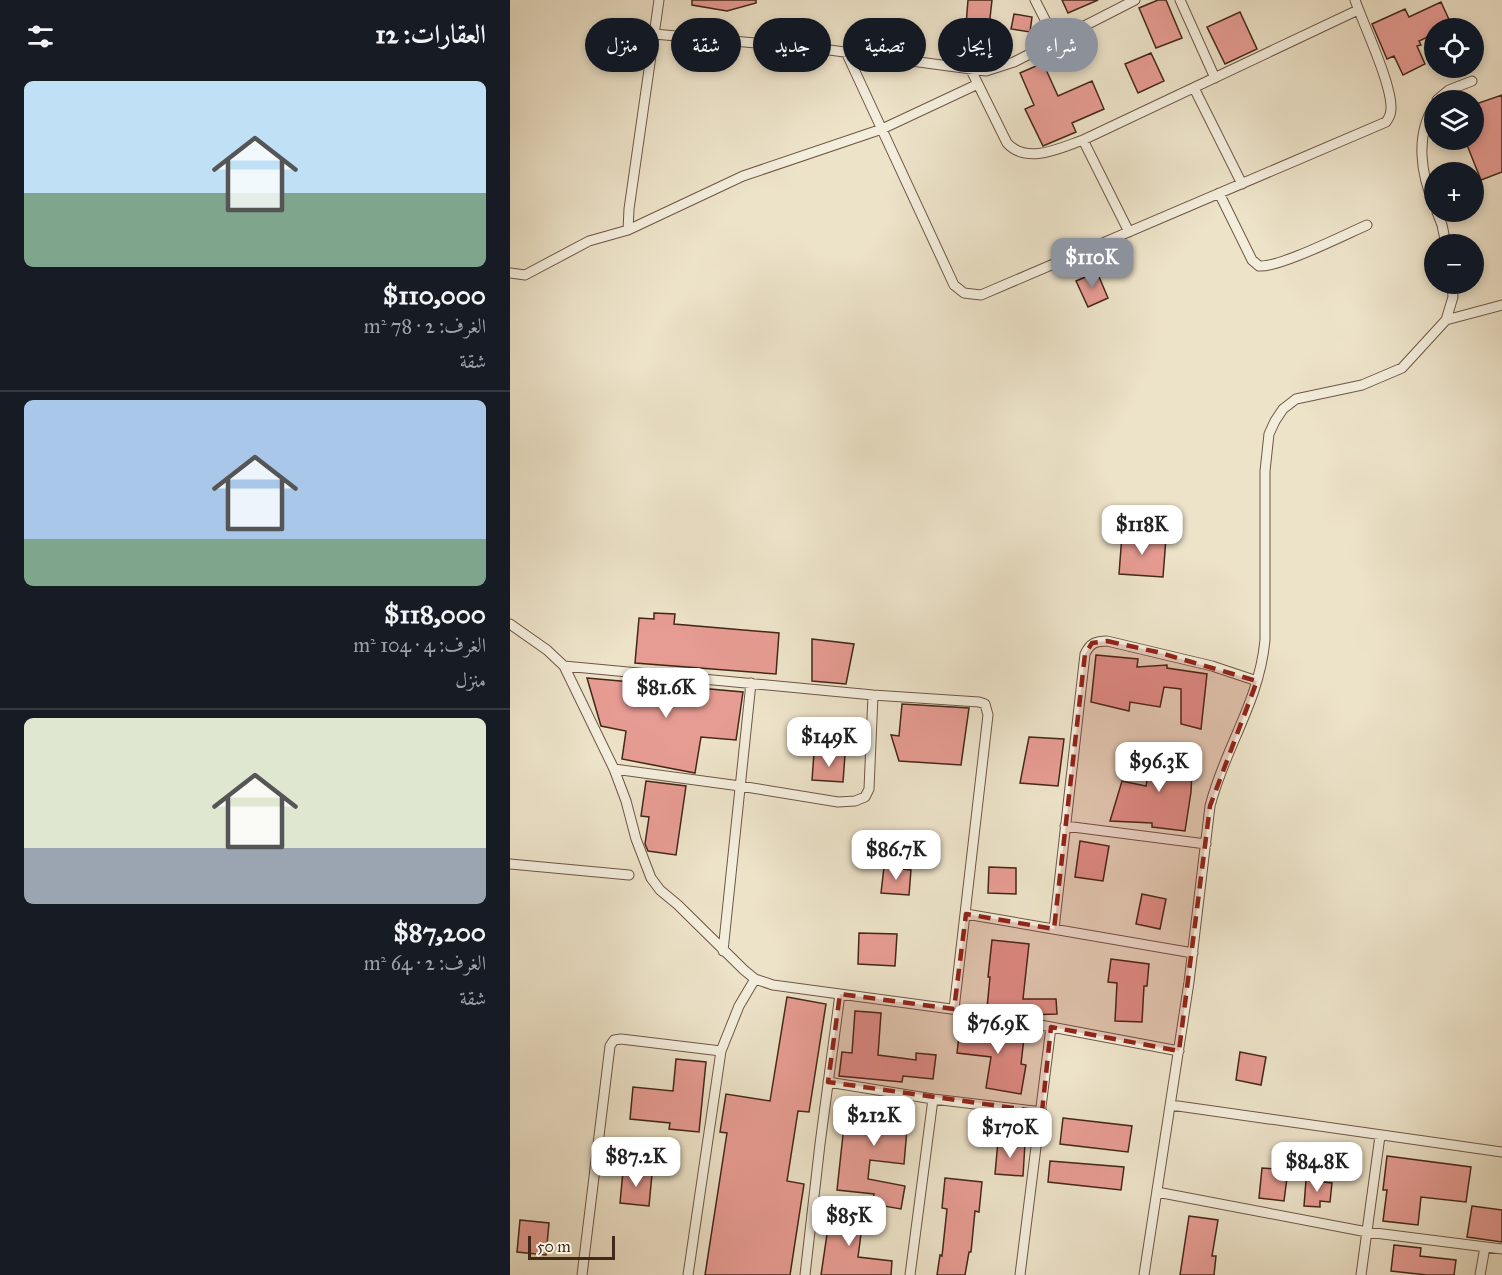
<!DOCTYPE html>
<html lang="ar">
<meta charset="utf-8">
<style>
:root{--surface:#171b24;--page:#242831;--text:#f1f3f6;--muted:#9ea1a6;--line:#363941;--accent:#8c9099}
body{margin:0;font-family:"IM FELL Great Primer",Amiri,serif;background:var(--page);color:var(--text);direction:rtl;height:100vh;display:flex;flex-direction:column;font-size:22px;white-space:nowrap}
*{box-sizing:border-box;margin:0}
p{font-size:20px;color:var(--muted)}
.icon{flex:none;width:33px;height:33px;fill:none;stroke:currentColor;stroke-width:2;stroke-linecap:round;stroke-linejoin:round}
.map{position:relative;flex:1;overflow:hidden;direction:ltr}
.side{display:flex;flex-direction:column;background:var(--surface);width:510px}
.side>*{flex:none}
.hud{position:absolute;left:18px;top:18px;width:570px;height:54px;direction:rtl;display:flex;gap:12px}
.fabs{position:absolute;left:914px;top:18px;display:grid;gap:12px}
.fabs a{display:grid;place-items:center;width:60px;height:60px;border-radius:50%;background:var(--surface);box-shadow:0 3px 9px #0003;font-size:30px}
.scale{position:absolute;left:18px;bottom:15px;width:87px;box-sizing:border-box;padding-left:6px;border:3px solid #432719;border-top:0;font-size:16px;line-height:21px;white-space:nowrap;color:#432719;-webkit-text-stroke:4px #f3eddc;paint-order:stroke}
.price{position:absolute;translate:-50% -51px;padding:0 14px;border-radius:12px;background:#fff;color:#222;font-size:20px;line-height:39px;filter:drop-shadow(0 2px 3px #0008)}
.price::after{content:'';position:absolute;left:50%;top:36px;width:18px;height:14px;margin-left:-9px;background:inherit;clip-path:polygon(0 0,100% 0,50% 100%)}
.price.on{background:var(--accent);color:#fff}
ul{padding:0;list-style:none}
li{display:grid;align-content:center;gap:12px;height:318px;padding:0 24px}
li+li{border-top:2px solid var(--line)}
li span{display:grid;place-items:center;height:186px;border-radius:9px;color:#555}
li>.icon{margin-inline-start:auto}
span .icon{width:108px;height:108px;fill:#fffc;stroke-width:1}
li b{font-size:26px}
h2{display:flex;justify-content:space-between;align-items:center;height:72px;padding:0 24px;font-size:26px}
.pill{padding:0 21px;border-radius:27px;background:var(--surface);box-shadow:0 3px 9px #0003;font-size:21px;line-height:54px}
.pill.on{background:var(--accent);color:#fff}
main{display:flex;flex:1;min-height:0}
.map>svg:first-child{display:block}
.building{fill:#e79c93;stroke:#432719;stroke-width:1.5}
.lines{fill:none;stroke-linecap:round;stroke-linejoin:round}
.street-casing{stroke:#6e5645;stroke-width:11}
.street{stroke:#f3eddc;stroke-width:9}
.marked{fill:#8f2418;fill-opacity:0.2;stroke:#8f2418;stroke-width:4.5;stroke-dasharray:12 8;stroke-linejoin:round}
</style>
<main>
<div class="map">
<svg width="992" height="1275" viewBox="0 0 992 1275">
<rect width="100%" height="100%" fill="#ede3c9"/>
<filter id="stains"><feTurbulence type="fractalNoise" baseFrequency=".00333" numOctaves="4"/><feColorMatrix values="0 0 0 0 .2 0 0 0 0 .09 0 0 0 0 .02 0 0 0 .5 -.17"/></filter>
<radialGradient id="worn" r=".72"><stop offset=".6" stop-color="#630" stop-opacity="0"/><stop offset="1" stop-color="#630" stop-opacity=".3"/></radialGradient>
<!-- building -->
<path class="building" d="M182,0H246V3L217,11L182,5Z
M458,0H482L479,27L456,25Z
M552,0H588L558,13Z
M648,0H656L672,38L646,48L629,8Z
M931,2L942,26L937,28H924V34L909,41L911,45L907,46L915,64L893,75L884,56L877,59L862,24L895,9L899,17Z
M730,12L747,49L715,64L697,27Z
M504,14L522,17L520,32L501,29Z
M641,53L654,81L628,93L615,64Z
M533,63L548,96L582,81L594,109L562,123L566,132L533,146L515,109L524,105L510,73Z
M992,95V172L971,180L955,140H963V105Z
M587,272L598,298L578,307L566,281Z
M612,535L656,538L653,577L609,574Z
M144,613L165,614L164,624L269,633L266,674L125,663L129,618L144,619Z
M302,639L344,644L336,684L302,681Z
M586,655L628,659L627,667L657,665V668L697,674L691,729L671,724V689L654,687L650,707L620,702L619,711L581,702Z
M77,678L233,692L226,740L191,737L185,773L112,759L116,731L91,726Z
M392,704L459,708L451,765L389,761L381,735L389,736Z
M519,737L554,739L548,786L510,783Z
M643,748L683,751L681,792L675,831L642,827V823L600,821L612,781L636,786Z
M304,753L335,755L333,782L302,780Z
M136,781L176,786L166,855L138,851L135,844L139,817L131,816Z
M570,841L599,846L593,881L565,877Z
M374,867L401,870L399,895L371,893Z
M479,867L506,868V894L478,893Z
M632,894L656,899L650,929L626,924Z
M349,933L387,934L385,966L348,964Z
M482,940L519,944L513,999H546L547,1014L516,1015L477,1008L480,977H478Z
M601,959L639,964L637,986H634L632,1022L605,1021L607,983L598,982Z
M277,997L316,1004L299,1112L288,1111L277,1181L294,1184L280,1275H195L217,1133L210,1132L216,1094L260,1101Z
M345,1011L371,1013L368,1055L406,1060V1053L426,1055L423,1079L393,1076L392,1082L329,1076L332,1052L342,1053Z
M487,1024L515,1029L511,1064L516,1065L511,1094L476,1088L481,1057L447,1053L450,1027L486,1031Z
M730,1052L756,1057L751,1085L726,1080Z
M166,1059L196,1062L189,1132L159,1129L160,1123L120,1119L123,1087L163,1091Z
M337,1098L402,1103L401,1129H397L394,1164L360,1160L358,1179L395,1186L391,1209L362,1204L364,1194L327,1190Z
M553,1118L622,1126L618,1152L550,1144Z
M488,1141L515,1143L513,1176L485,1174Z
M877,1156L961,1167L956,1202L911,1197L908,1225L873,1221L877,1190H873Z
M540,1161L614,1167L611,1190L538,1182Z
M752,1168L778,1170L774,1201L749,1198Z
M113,1171L142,1174L139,1206L110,1203Z
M435,1178L472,1182L469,1212L465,1211L461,1252H459L455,1275H427L430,1255L432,1256L437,1209L432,1208Z
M796,1180L822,1183L820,1202L810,1201V1207L794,1206Z
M962,1206L992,1210V1242L957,1237Z
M321,1207L354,1211L348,1257L382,1261L381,1275H311Z
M679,1216L708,1220L702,1256H706L704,1275H670Z
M10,1220L39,1223L36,1255L7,1252Z
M884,1245L911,1248L910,1256L946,1260L944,1275H917L881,1271Z"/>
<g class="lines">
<defs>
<path id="street" d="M525,0L546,41
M670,0L705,78
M144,34L312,49L476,71L504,62L625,0
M336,52L444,285L454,293L471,295L876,122C879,118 881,115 881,109C882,84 854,26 845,0
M461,70L497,143C517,165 550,148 573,140L848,10
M684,88L732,184
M927,100L939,90L962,81
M924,106C905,136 911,174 924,205
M573,140L619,232
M709,193L742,260L749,266C769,268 836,234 857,225
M927,212L932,225L936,244
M118,230L233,176L372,129L468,84
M0,273L15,275L79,241L118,230L119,209L149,0
M936,320L992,305
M0,624L37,650L54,666L104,769L116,801L126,839L141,878L150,890L168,905L234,970L245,979L263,985L456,1011L669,1051
M54,666L363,695L469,702L475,704L478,715L444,1009
M104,769L230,786L328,802L345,801L355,797L359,789L363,695
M555,826L696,844
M0,864L119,875
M456,914L683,953
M544,929L575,654C580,643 586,641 597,641L702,666L747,681
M213,951L241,683
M318,1082L423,1099L532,1112
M661,1105L992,1152
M647,1192L857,1232L992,1249
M72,1275L100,1046L104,1040L111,1039L211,1051
M178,1275L211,1051L229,1006L245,979
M295,1275L310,1144L330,994
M400,1275L423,1099
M510,1275L541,1027
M634,1275L679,982L700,806C715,747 749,703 755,640V471L759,434L765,421L773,409L786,399L852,385L892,368L936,320L943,297L942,284
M851,1275L870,1136
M970,1275L975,1247"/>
</defs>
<!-- street casing -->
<use href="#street" class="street-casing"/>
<!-- street -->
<use href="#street" class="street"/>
</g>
<!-- marked area -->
<path class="marked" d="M597,641L647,652L747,681L700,806L669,1051L541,1027L532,1112L318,1082L330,994L444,1009L456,914L544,929L575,654L582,643Z"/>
<rect width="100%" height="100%" filter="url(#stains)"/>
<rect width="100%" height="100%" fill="url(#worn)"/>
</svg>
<div class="fabs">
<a><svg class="icon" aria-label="locate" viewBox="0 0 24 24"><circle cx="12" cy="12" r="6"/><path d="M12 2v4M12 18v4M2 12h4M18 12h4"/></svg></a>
<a><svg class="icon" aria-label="layers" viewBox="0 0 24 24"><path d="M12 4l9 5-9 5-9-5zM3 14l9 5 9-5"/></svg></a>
<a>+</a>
<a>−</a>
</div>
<div class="scale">50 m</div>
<b class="price on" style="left:582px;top:289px">$110K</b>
<b class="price" style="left:632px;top:556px">$118K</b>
<b class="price" style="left:156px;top:719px">$81.6K</b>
<b class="price" style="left:319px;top:768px">$149K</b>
<b class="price" style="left:649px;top:793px">$96.3K</b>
<b class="price" style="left:386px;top:881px">$86.7K</b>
<b class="price" style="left:488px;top:1055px">$76.9K</b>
<b class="price" style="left:364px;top:1147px">$212K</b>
<b class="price" style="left:500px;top:1159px">$170K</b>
<b class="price" style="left:126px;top:1188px">$87.2K</b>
<b class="price" style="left:807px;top:1193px">$84.8K</b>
<b class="price" style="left:339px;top:1247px">$85K</b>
<div class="hud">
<a class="pill on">شراء</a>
<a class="pill">إيجار</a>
<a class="pill">تصفية</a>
<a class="pill">جديد</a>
<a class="pill">شقة</a>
<a class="pill">منزل</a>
</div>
</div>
<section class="side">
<h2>العقارات: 12<svg class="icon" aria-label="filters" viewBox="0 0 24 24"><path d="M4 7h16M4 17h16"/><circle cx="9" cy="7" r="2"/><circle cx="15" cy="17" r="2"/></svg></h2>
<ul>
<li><span style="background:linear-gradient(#bfe0f5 60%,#7fa58c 0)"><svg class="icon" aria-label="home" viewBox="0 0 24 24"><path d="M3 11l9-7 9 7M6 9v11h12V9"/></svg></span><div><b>$110,000</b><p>الغرف: 2 · 78 m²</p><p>شقة</p></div></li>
<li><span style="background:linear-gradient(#a9c7e8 75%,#7fa58c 0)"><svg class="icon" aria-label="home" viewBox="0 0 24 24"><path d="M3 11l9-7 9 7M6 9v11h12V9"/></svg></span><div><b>$118,000</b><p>الغرف: 4 · 104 m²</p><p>منزل</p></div></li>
<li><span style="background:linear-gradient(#dfe7d0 70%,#9aa5b1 0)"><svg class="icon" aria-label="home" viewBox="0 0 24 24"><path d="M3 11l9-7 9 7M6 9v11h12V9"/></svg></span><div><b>$87,200</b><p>الغرف: 2 · 64 m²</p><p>شقة</p></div></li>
</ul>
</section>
</main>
